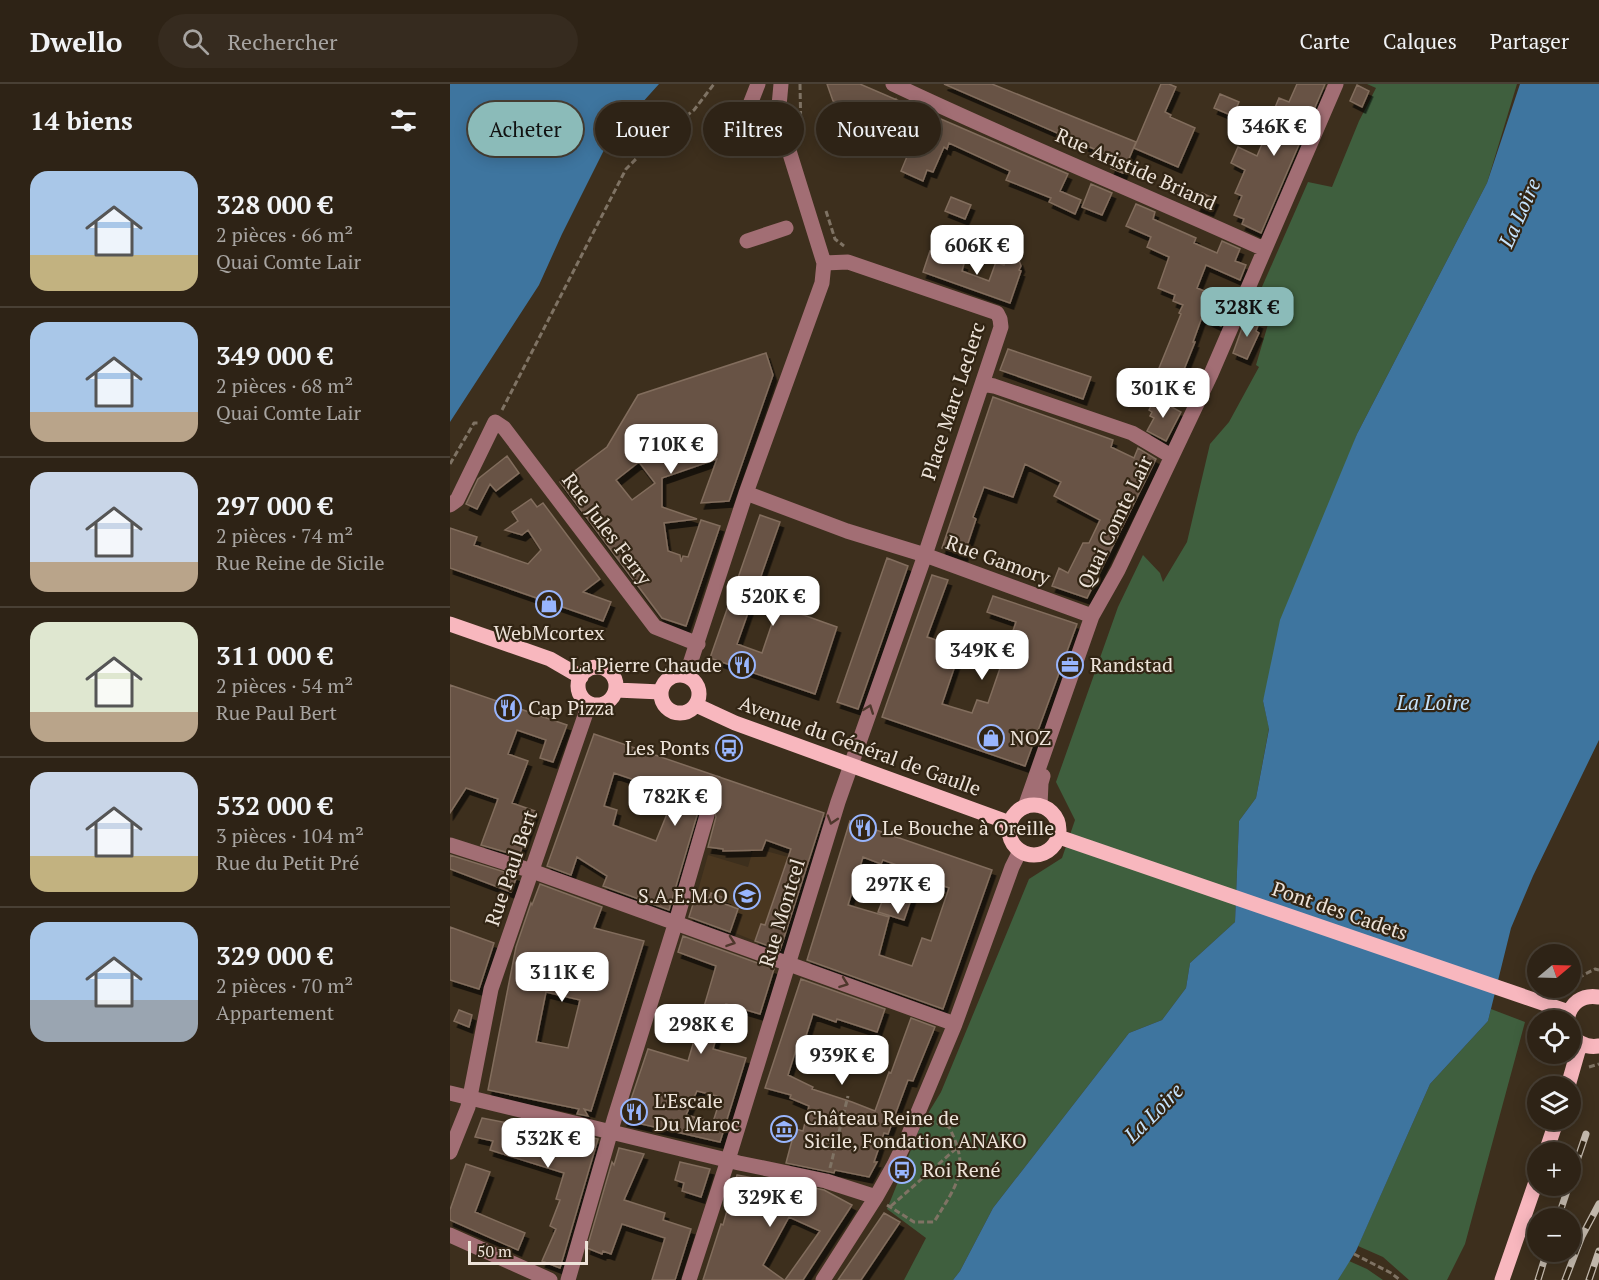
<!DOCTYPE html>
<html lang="fr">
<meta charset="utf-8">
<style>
:root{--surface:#2e2316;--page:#362b1f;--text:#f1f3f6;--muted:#a7a4a1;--line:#494035;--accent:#8bbbb9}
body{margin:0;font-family:"PT Serif",serif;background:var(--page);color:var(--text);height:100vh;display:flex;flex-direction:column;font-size:22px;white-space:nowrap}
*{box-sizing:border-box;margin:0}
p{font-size:20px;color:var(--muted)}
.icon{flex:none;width:33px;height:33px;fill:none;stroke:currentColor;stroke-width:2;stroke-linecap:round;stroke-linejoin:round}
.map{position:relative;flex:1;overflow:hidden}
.sheet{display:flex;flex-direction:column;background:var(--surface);width:450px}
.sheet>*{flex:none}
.guide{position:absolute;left:18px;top:18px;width:570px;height:54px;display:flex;gap:12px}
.needle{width:39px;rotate:71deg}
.controls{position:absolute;left:1077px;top:860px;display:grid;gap:12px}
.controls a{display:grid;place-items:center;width:54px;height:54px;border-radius:50%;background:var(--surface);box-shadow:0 3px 15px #0003,0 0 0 2px var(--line);font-size:30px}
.scale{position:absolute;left:18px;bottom:15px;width:120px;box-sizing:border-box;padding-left:6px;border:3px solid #ede3d9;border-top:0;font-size:16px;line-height:21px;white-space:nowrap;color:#ede3d9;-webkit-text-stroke:4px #322514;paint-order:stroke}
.price{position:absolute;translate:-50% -51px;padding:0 14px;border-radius:12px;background:#fff;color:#222;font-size:20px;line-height:39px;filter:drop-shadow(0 2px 3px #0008)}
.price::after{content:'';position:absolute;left:50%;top:36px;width:18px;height:14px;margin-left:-9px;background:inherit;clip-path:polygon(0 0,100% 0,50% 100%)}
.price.selected{background:var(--accent);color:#111}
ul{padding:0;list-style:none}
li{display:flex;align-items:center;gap:18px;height:150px;padding:0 30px}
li+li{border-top:2px solid var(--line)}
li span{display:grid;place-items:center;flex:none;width:168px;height:120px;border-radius:18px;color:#555}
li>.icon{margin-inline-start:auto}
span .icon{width:72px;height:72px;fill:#fffc;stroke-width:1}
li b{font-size:26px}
h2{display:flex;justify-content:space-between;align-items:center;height:72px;padding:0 30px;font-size:26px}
.tag{padding:0 21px;border-radius:27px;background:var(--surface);box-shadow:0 3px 15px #0003,0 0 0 2px var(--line);font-size:21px;line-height:54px}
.tag.selected{background:var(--accent);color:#111}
header{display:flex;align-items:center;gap:36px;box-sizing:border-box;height:84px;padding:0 30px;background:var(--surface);border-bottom:2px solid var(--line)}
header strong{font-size:28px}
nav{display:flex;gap:33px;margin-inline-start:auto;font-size:21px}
.search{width:420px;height:54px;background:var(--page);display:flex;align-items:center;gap:15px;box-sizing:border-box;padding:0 21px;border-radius:33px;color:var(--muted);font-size:22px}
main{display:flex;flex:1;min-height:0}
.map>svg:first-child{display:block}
.built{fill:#4a3720}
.green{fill:#3f5f3e}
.water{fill:#3e759f}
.building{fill:#675344;stroke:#826d5d;stroke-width:1.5;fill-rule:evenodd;filter:url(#shadow)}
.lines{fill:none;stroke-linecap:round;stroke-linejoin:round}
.path{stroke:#7f7364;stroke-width:3;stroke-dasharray:6 3;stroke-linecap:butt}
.minor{stroke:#a26e74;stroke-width:15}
.major{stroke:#f8b7be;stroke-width:15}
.rail-casing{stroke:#c1b7ab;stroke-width:7}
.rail{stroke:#322514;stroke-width:4.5;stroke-dasharray:14;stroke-linecap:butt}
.oneway{stroke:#4e372c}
.labels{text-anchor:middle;stroke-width:4.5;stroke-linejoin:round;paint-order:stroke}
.street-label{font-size:20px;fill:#ede3d9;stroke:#322514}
.poi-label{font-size:20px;fill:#ede3d9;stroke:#322514;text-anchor:start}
.water-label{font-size:21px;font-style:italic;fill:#c5e3fd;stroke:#322514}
</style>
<header>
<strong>Dwello</strong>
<div class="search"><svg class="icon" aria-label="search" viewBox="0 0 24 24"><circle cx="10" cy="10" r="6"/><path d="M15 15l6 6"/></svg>Rechercher</div>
<nav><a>Carte</a><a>Calques</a><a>Partager</a></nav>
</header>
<main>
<section class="sheet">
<h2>14 biens<svg class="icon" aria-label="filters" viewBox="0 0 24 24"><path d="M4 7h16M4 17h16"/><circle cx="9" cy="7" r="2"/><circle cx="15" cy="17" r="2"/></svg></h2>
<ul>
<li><span style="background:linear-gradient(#a9c7e8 70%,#c2b280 0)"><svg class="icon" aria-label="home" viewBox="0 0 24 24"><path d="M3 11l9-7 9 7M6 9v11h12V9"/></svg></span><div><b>328 000 €</b><p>2 pièces · 66 m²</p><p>Quai Comte Lair</p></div></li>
<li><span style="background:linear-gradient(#a9c7e8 75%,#b9a48a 0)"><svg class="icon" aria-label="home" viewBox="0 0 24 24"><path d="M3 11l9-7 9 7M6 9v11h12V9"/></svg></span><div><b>349 000 €</b><p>2 pièces · 68 m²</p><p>Quai Comte Lair</p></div></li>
<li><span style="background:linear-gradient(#c9d6e8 75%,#b9a48a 0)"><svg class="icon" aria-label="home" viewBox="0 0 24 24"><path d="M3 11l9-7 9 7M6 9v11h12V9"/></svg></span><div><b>297 000 €</b><p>2 pièces · 74 m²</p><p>Rue Reine de Sicile</p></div></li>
<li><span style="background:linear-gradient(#dfe7d0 75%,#b9a48a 0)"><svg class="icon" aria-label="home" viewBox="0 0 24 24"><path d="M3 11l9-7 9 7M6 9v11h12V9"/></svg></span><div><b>311 000 €</b><p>2 pièces · 54 m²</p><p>Rue Paul Bert</p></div></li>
<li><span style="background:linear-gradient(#c9d6e8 70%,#c2b280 0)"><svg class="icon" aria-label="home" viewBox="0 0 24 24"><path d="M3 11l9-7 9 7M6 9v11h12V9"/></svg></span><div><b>532 000 €</b><p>3 pièces · 104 m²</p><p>Rue du Petit Pré</p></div></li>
<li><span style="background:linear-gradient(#a9c7e8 65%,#9aa5b1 0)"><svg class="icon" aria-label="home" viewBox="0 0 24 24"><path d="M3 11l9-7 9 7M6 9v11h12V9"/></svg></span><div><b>329 000 €</b><p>2 pièces · 70 m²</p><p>Appartement</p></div></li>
</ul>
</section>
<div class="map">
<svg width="1149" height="1196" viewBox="0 0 1149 1196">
<defs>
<filter id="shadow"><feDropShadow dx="3.5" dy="6" stdDeviation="0" flood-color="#0009"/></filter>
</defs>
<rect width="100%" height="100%" fill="#3d2f1d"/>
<!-- built -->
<path class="built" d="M303,766H312L338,773L315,841L311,840L305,857L280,847L288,825L275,820L277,815L259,814L247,810L258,771L298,783Z"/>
<!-- green -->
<path class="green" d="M917,0H1067L1037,99L907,350L813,617L819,644L806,714L789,737L785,838L740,879L736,904L712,936L679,949L543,1124L510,1187L503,1196H454L476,1154L437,1125L471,1041L491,1008L579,795L612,774L625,736L606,698L668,523L693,471L710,489L713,498L737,458L760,360L779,338L809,283L806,281L819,237L801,228L858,98L882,103L909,37L926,4Z
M1041,925L1075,938L1015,1160L997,1196H959L933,1173L908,1162L980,1000L1038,937Z
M899,1177L917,1185L933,1196H888Z"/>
<!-- water -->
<path class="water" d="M0,0H209L173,40L154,66L112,150L89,201L0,338Z
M1070,0H1149V656L1083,792L1061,844L1038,937L980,1000L906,1167L888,1196H503L510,1187L543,1124L679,949L712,936L736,904L740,879L785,838L789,737L806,714L819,645L813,617L830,536L907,350L1037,99Z"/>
<!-- building -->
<path class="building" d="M377,0H410L618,90L610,107L631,116L625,130L599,118L601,114L556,96L560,87L499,59L497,65L494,63L483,88L477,86L473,97L451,87L466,51L454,46L446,16L436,41L383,17Z
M494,0H542L686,58L673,89L661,84L665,74Z
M711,0H719L726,3L715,28L721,31L720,33L745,44L728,83L684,64Z
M847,0H875L811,149L792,140L794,135L784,131L792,112L785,109L795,86L781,79L788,63L807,72L815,53L819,55L830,28L824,26L829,14L839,18Z
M907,1L919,7L912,23L900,17Z
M770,10L789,18L783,32L764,24Z
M641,100L662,109L652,131L632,123Z
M752,109L765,115L760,126L747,121Z
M501,113L521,121L515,135L495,127Z
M686,120L705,128L703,135L746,154L744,159L767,169L772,157L790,165L785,177L796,181L790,196L756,181L747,204L780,218L771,242L752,233L743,258H745L729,298L707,289L731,230L729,229L733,221L723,217L725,211L708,204L719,173L697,163L701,153L676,142Z
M480,167L514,180L512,187L539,197L546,178L554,181L556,177L561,173L569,176L571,182L569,186L571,187L560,219L473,188Z
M796,233L809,239L806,247L809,249L797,275L783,269Z
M558,265L641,293L633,315L550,286Z
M316,269L323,291L279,417L251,419L267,375L212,394V423L247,435L214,439L218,467L230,471L231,478L233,472L238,473L251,436L270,442L236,542L212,534L110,398L157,363L188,311ZM189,378L205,399L182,416L166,396Z
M543,313L663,356L661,363L684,374L688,364L706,375L637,514L602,502L609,484L618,489L633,459H639L650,436L604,412L611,398L575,380L563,413L534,403L523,433L526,435L514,471L492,464Z
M705,314L731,328L716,357L697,347L704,334L700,332L702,328L699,326Z
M57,372L69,389L46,407L40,400L27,425L16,420L28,395Z
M81,415L87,423L93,419L150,495L133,508L161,518L153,537L0,484V444L27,453L24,461L78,480L91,466L78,446L72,451L55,446L68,437L62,428Z
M310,431L330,438L287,560L312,569L328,522L387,543L365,610L260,574Z
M437,474L458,482L408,625L387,618Z
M482,491L498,496L477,553L511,564L492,620L522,629L527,616L538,619L566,538L537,528L543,512L627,540L575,682L432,633Z
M0,601L117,641L103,678L90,674L96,656L67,646L58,670L78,677L62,719L85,727L69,772L31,761L48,715L16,704L0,729Z
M144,650L374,729L330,866L305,857L311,840L315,841L341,765L316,756L312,766L273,767V765L258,763L266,733L264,725L260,722H254L248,728L219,826L153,802L157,792L127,773L121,791L97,782ZM164,689L205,703L200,718L219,725L206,757L163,741L167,726L154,722Z
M400,737L542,786L493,925L357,876ZM413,773L431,780L433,776L455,784L444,819L433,815L428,828L454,836L469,792L499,804L481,857L472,854L462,882L429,871L439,833L398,821Z
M0,771L67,792L61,808L0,785Z
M90,800L152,823L144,844L194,857L141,1027L134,1025L138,1032L127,1030L129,1025L38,1006L66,863L81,819L82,821ZM96,908L130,916L118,964L86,958Z
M245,809L259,814L261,809L277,815L275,820L288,825L280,848L239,833L244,817L242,818Z
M0,843L44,859L29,905L0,896Z
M233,852L324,885L310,930L276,920L263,965L296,974L270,1058L174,1036L198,965L238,977L266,882L228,868ZM247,1007L271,1013L263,1038L236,1031Z
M351,895L435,925L427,948L387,935L386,938L363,930L354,958L349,956L338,991L363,1003L362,1005L402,1018L425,1027L439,988L441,989L461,934L485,943L463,997L458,996L438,1050L434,1049L424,1078H427L419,1093L385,1086L384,1089L336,1079L345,1045L353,1047L359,1022L340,1014L341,1011L315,1004Z
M9,926L22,931L19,943L4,937Z
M32,1034L88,1045L87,1046L121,1054L122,1049L148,1055L110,1184L92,1177L106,1145L100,1142L110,1116L106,1115L114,1089L40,1066L43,1057L25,1053Z
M169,1064L194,1070L174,1116L215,1129L213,1136L241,1145L225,1196H202L215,1154L172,1140L161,1170L153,1167L152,1170L137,1164L162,1078L164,1081Z
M230,1078L260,1085L251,1113L232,1107L234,1099L225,1096Z
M16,1080L40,1088L25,1128L75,1149L68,1166L0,1136V1126Z
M287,1091L314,1096L315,1094L374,1106L402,1121L353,1196H335L370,1147L339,1133L313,1181L334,1196H253L271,1140L273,1141Z
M434,1129L450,1138L411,1196H388Z"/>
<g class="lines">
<!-- path -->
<path class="path" d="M350,0L351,52
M376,127L385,155L394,162
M52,326L176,85L204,57L244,26L264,0
M0,380L24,339H29
M261,719L269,692
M1120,898L1145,885L1149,886
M1105,908L1106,906L1110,903
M1139,983L1149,980
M1120,1029L1125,1016
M380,1084L398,1012
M437,1121L464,1138H484C507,1100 521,1086 499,1043L484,1038L480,1039
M441,1122L509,1062
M904,1170L941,1189L950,1196"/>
<!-- minor -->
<path class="minor" d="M443,0C565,58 691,109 814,165
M260,47L297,28L308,0
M297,157L336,144
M532,300L544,302L682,349L721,372
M296,409L397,447L475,471L551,243L550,235L547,229L398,178L374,179
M0,421L7,416L45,338L54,344L205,543L248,560
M236,592L296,409L372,199L374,179L331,41L329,22L331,0
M590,722L591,699L593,692
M575,723L642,532L668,486L761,290L886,0
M0,761L82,787L505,940
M0,1009L289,1079L376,1097L426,1113
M0,1068L18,1023L41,905L139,620
M0,1151L100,1196
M118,1196L164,1036L228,831L257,731
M239,1196L278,1076L388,718L475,471L642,532
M373,1196L426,1113L444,1081L459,1050L505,940L562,783L570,767"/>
<!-- major -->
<path class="major" d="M0,540L100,575L131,593
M128 602a19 19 0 1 1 38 0a19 19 0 1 1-38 0Z
M211 610a19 19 0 1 1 38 0a19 19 0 1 1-38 0Z
M166,606L211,608
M246,621L285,639L560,739
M559 746a25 25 0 1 1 50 0a25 25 0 1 1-50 0Z
M609,753L1119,928
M1117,936C1120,919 1132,910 1149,913
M1120,950C1128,960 1137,964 1149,962
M1118,1002L1130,960
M1096,1068L1107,1035
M1052,1196L1088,1092"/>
<defs>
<path id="rail" d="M1120,1097L1136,1050
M1108,1134L1119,1101
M1088,1196L1097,1167
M1115,1196L1132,1152L1149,1120
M1139,1196L1149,1167"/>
</defs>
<!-- rail casing -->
<use href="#rail" class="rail-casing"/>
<!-- rail -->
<use href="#rail" class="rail"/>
</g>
<!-- one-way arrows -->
<defs><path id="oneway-chevron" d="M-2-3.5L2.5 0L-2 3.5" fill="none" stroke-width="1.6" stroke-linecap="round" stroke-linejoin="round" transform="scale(1.5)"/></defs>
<g class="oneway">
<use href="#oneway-chevron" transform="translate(419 625) rotate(-70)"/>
<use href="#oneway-chevron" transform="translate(382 736) rotate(107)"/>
<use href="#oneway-chevron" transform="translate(281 858) rotate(19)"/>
<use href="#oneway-chevron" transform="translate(394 899) rotate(20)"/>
</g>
<!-- icons -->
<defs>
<symbol id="shop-ring" viewBox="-11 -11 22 22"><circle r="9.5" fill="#322514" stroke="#98b5fd" stroke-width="1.5"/><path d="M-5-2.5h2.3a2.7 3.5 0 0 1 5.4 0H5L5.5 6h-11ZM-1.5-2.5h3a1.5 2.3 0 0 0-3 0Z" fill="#98b5fd"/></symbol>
<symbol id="restaurant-ring" viewBox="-11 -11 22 22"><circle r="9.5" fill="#322514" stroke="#98b5fd" stroke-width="1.5"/><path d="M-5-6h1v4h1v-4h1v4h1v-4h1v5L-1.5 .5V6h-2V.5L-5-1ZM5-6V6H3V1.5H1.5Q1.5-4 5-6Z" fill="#98b5fd"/></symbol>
<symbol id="office-ring" viewBox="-11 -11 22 22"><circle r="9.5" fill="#322514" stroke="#98b5fd" stroke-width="1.5"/><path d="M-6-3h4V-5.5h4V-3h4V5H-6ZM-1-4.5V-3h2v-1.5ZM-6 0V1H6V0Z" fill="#98b5fd"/></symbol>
<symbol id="bus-ring" viewBox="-11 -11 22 22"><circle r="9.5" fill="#322514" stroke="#98b5fd" stroke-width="1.5"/><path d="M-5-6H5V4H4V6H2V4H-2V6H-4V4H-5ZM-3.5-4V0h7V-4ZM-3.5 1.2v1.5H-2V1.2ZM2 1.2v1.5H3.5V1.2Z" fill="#98b5fd"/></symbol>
<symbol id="school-ring" viewBox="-11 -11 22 22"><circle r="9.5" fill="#322514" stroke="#98b5fd" stroke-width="1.5"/><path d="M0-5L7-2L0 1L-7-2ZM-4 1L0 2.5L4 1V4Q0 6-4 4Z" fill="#98b5fd"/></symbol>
<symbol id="museum-ring" viewBox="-11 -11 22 22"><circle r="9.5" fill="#322514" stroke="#98b5fd" stroke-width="1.5"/><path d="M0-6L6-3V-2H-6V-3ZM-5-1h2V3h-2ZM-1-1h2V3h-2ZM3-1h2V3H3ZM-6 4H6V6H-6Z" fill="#98b5fd"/></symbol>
</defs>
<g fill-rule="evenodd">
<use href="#shop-ring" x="84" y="505" width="30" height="30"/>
<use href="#restaurant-ring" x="277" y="566" width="30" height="30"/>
<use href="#office-ring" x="605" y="566" width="30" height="30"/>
<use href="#restaurant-ring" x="43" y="609" width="30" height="30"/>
<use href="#shop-ring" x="526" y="639" width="30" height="30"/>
<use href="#bus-ring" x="264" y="649" width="30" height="30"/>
<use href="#restaurant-ring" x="398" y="729" width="30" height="30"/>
<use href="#school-ring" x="282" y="797" width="30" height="30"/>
<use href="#restaurant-ring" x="169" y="1013" width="30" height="30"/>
<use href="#museum-ring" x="319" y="1030" width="30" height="30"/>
<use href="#bus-ring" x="437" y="1071" width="30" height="30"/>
</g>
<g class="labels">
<!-- street labels -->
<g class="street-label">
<text transform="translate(686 85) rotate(24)" y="7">Rue Aristide Briand</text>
<text transform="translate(503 317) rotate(-72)" y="7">Place Marc Leclerc</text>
<text transform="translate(665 438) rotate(-64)" y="7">Quai Comte Lair</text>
<text transform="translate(157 445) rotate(53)" y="7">Rue Jules Ferry</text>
<text transform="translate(548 476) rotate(20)" y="7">Rue Gamory</text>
<text transform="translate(410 662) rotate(20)" y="7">Avenue du Général de Gaulle</text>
<text transform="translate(61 784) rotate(-71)" y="7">Rue Paul Bert</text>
<text transform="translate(890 827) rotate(19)" y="7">Pont des Cadets</text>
<text transform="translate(332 829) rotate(-73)" y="7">Rue Montcel</text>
</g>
<!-- poi labels -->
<g class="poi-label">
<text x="99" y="556" text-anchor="middle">WebMcortex</text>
<text x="272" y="588" text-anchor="end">La Pierre Chaude</text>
<text x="640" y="588">Randstad</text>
<text x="78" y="631">Cap Pizza</text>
<text x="560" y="661">NOZ</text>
<text x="260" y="671" text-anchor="end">Les Ponts</text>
<text x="432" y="751">Le Bouche à Oreille</text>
<text x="278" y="819" text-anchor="end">S.A.E.M.O</text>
<text x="204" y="1024">L'Escale<tspan x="204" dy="23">Du Maroc</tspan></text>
<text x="354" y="1041">Château Reine de<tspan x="354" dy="23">Sicile, Fondation ANAKO</tspan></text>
<text x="472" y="1093">Roi René</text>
</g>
<!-- water labels -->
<g class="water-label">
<text transform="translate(1070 129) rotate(-66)" y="7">La Loire</text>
<text x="983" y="626">La Loire</text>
<text transform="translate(704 1029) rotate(-45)" y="7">La Loire</text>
</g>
</g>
</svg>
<div class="controls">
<a><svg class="needle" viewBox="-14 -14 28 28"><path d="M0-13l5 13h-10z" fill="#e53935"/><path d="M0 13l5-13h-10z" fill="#a7a4a1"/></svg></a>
<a><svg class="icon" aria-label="locate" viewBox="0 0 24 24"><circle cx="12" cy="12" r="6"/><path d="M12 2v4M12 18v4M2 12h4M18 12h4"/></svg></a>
<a><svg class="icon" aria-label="layers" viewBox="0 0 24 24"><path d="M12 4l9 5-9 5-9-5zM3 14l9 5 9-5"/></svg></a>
<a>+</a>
<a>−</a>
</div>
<div class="scale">50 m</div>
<b class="price" style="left:824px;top:73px">346K €</b>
<b class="price" style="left:527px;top:192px">606K €</b>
<b class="price selected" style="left:797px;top:254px">328K €</b>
<b class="price" style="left:713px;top:335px">301K €</b>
<b class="price" style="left:221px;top:391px">710K €</b>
<b class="price" style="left:323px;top:543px">520K €</b>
<b class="price" style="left:532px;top:597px">349K €</b>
<b class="price" style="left:225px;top:743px">782K €</b>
<b class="price" style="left:448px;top:831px">297K €</b>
<b class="price" style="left:112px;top:919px">311K €</b>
<b class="price" style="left:251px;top:971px">298K €</b>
<b class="price" style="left:392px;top:1002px">939K €</b>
<b class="price" style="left:98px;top:1085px">532K €</b>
<b class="price" style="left:320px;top:1144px">329K €</b>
<div class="guide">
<a class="tag selected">Acheter</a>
<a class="tag">Louer</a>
<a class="tag">Filtres</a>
<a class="tag">Nouveau</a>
</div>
</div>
</main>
